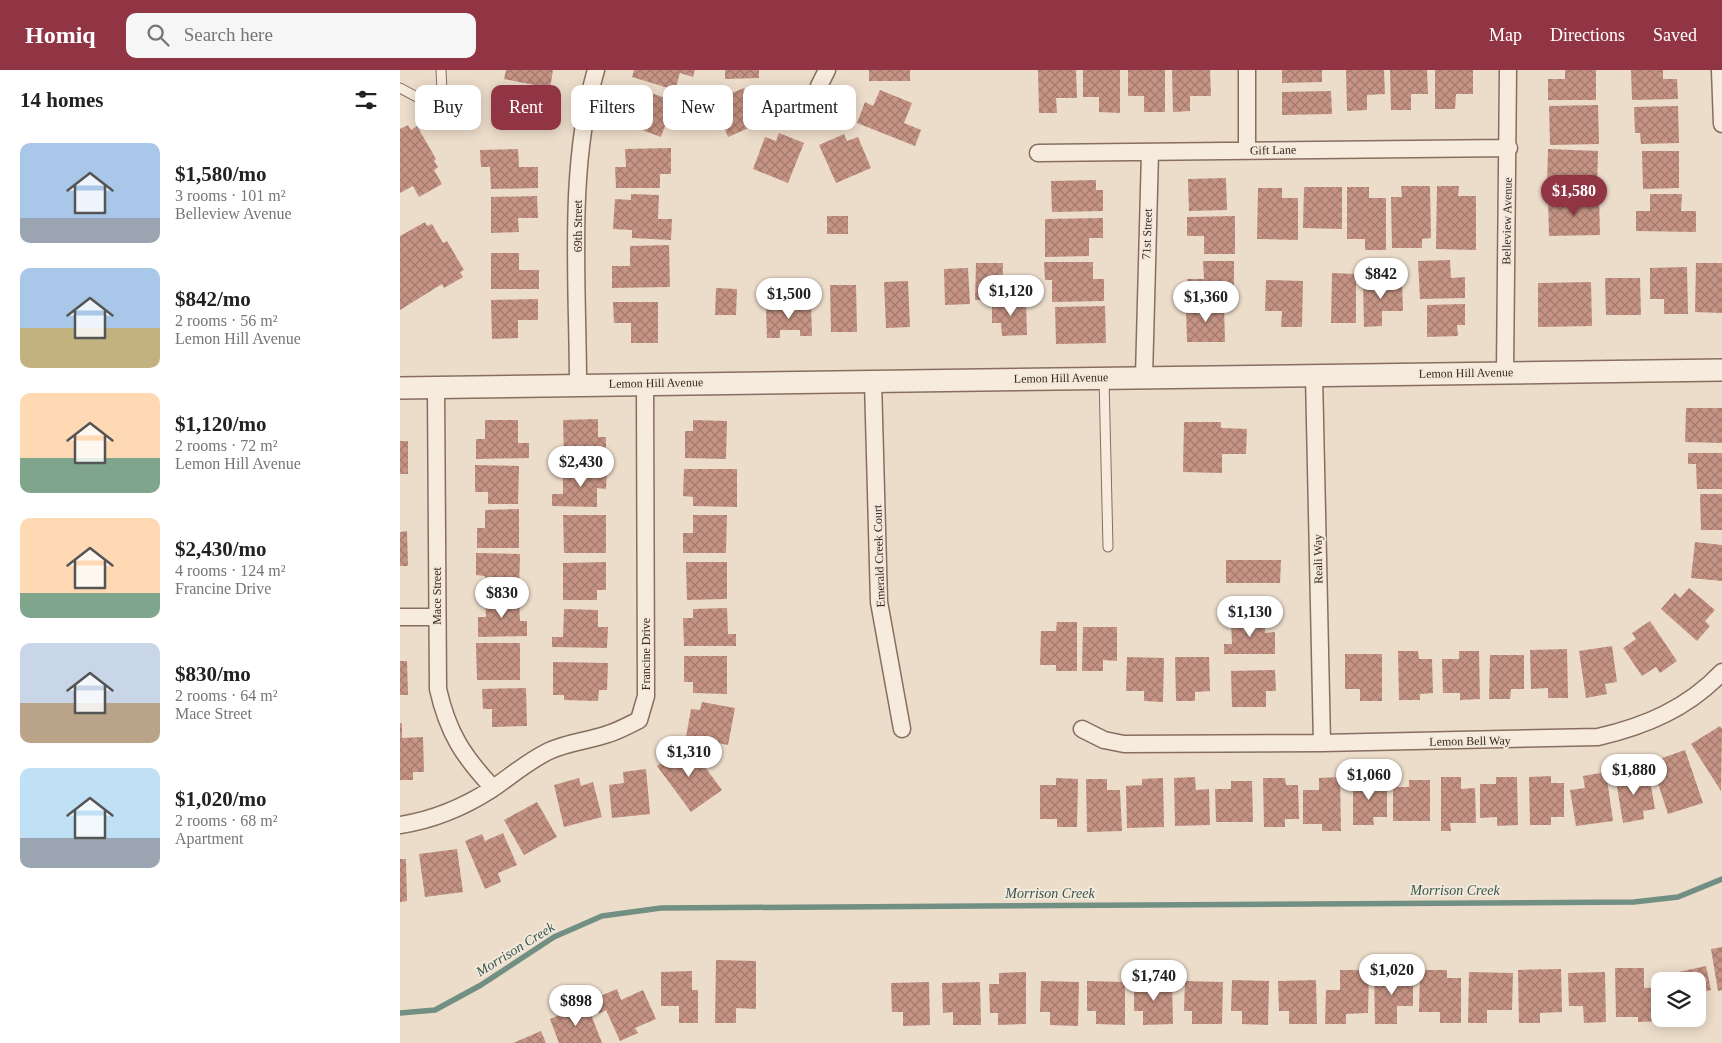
<!DOCTYPE html>
<meta charset="utf-8">
<style>
:root{--surface:#fff;--page:#f6f6f6;--text:#222;--muted:#767676;--accent:#913545}
body{margin:0;font-family:"Times New Roman",serif;background:var(--page);color:var(--text);height:100vh;display:flex;flex-direction:column;font-size:19px;white-space:nowrap}
*{box-sizing:border-box;margin:0}
p{font-size:16px;color:var(--muted)}
.icon{flex:none;width:28px;height:28px;fill:none;stroke:currentColor;stroke-width:2;stroke-linecap:round;stroke-linejoin:round}
.map{position:relative;flex:1;overflow:hidden}
.side{display:flex;flex-direction:column;background:var(--surface);width:400px}
.side>*{flex:none}
.hud{position:absolute;left:15px;top:15px;width:475px;height:45px;display:flex;gap:10px}
.buttons{position:absolute;left:1251px;top:902px;display:grid;gap:10px}
.buttons a{display:grid;place-items:center;width:55px;height:55px;border-radius:10px;background:var(--surface);box-shadow:0 2px 12px #0003;font-size:25px}
.price{position:absolute;translate:-50% -42px;padding:0 11px;border-radius:18px;background:#fff;color:#222;font-size:16px;line-height:32px;filter:drop-shadow(0 1px 2px #0008)}
.price::after{content:'';position:absolute;left:50%;top:30px;width:15px;height:11px;margin-left:-8px;background:inherit;clip-path:polygon(0 0,100% 0,50% 100%)}
.price.active{background:var(--accent);color:#fff}
ul{padding:0;list-style:none}
li{display:flex;align-items:center;gap:15px;height:125px;padding:0 20px}
li span{display:grid;place-items:center;flex:none;width:140px;height:100px;border-radius:10px;color:#555}
li>.icon{margin-inline-start:auto}
span .icon{width:60px;height:60px;fill:#fffc;stroke-width:1}
li b{font-size:21px}
h2{display:flex;justify-content:space-between;align-items:center;height:60px;padding:0 20px;font-size:21px}
.chip{padding:0 18px;border-radius:10px;background:var(--surface);box-shadow:0 2px 12px #0003;font-size:18px;line-height:45px}
.chip.active{background:var(--accent);color:#fff}
header{display:flex;align-items:center;gap:30px;box-sizing:border-box;height:70px;padding:0 25px;background:var(--accent);color:#fff}
header strong{font-size:24px}
nav{display:flex;gap:28px;margin-inline-start:auto;font-size:18px}
.search{width:350px;height:45px;background:var(--page);display:flex;align-items:center;gap:12px;box-sizing:border-box;padding:0 18px;border-radius:10px;color:var(--muted);font-size:19px}
main{display:flex;flex:1;min-height:0}
.map>svg:first-child{display:block}
.lines{fill:none;stroke-linecap:round;stroke-linejoin:round}
.stream{stroke:#718f82;stroke-width:5.5}
.building{fill:url(#building-cross-hatch)}
.service-casing{stroke:#876e60;stroke-width:11}
.minor-casing{stroke:#876e60;stroke-width:19}
.tertiary-casing{stroke:#876e60;stroke-width:24}
.service{stroke:#f7ebdd;stroke-width:9}
.minor{stroke:#f7ebdd;stroke-width:16}
.tertiary{stroke:#f7ebdd;stroke-width:21}
.labels{text-anchor:middle;stroke-width:4;stroke-linejoin:round;paint-order:stroke}
.street-label{font-size:12px;fill:#392922;stroke:#f3e8da}
.water-label{font-size:14px;font-style:italic;fill:#33574f;stroke:#f3e8da}
</style>
<header>
<strong>Homiq</strong>
<div class="search"><svg class="icon" aria-label="search" viewBox="0 0 24 24"><circle cx="10" cy="10" r="6"/><path d="M15 15l6 6"/></svg>Search here</div>
<nav><a>Map</a><a>Directions</a><a>Saved</a></nav>
</header>
<main>
<section class="side">
<h2>14 homes<svg class="icon" aria-label="filters" viewBox="0 0 24 24"><path d="M4 7h16M4 17h16"/><circle cx="9" cy="7" r="2"/><circle cx="15" cy="17" r="2"/></svg></h2>
<ul>
<li><span style="background:linear-gradient(#a9c7e8 75%,#9aa5b1 0)"><svg class="icon" aria-label="home" viewBox="0 0 24 24"><path d="M3 11l9-7 9 7M6 9v11h12V9"/></svg></span><div><b>$1,580/mo</b><p>3 rooms · 101 m²</p><p>Belleview Avenue</p></div></li>
<li><span style="background:linear-gradient(#a9c7e8 60%,#c2b280 0)"><svg class="icon" aria-label="home" viewBox="0 0 24 24"><path d="M3 11l9-7 9 7M6 9v11h12V9"/></svg></span><div><b>$842/mo</b><p>2 rooms · 56 m²</p><p>Lemon Hill Avenue</p></div></li>
<li><span style="background:linear-gradient(#ffd9b3 65%,#7fa58c 0)"><svg class="icon" aria-label="home" viewBox="0 0 24 24"><path d="M3 11l9-7 9 7M6 9v11h12V9"/></svg></span><div><b>$1,120/mo</b><p>2 rooms · 72 m²</p><p>Lemon Hill Avenue</p></div></li>
<li><span style="background:linear-gradient(#ffd9b3 75%,#7fa58c 0)"><svg class="icon" aria-label="home" viewBox="0 0 24 24"><path d="M3 11l9-7 9 7M6 9v11h12V9"/></svg></span><div><b>$2,430/mo</b><p>4 rooms · 124 m²</p><p>Francine Drive</p></div></li>
<li><span style="background:linear-gradient(#c9d6e8 60%,#b9a48a 0)"><svg class="icon" aria-label="home" viewBox="0 0 24 24"><path d="M3 11l9-7 9 7M6 9v11h12V9"/></svg></span><div><b>$830/mo</b><p>2 rooms · 64 m²</p><p>Mace Street</p></div></li>
<li><span style="background:linear-gradient(#bfe0f5 70%,#9aa5b1 0)"><svg class="icon" aria-label="home" viewBox="0 0 24 24"><path d="M3 11l9-7 9 7M6 9v11h12V9"/></svg></span><div><b>$1,020/mo</b><p>2 rooms · 68 m²</p><p>Apartment</p></div></li>
</ul>
</section>
<div class="map">
<svg width="1322" height="973" viewBox="0 0 1322 973">
<defs>
<pattern id="building-cross-hatch" width="8" height="8" patternUnits="userSpaceOnUse" patternTransform="scale(1.25)"><rect width="8" height="8" fill="#c69484"/><path d="M0 0l8 8M0 8l8-8" fill="none" stroke="#a2796c"/></pattern>
</defs>
<rect width="100%" height="100%" fill="#ecdcca"/>
<g class="lines">
<!-- stream -->
<path class="stream" d="M0,943L35,940L81,915L154,867L202,846L261,838L1234,832L1278,827L1322,809"/>
</g>
<!-- building -->
<path class="building" d="M106,0H153L150,18L104,9Z
M234,0H295L293,7L280,3L275,20L232,7Z
M325,0H359V8L325,9Z
M469,0H510V11H469Z
M638,0H676L677,28H656L657,43H639Z
M683,0H720V43L699,42V27H683Z
M728,0H765V42H744V26H728Z
M772,0H810L811,26H790V41L773,42Z
M882,0H922V12L882,13Z
M946,0H984L985,24L967,25V40L947,41Z
M990,0H1027L1028,24H1011V40H991Z
M1035,0H1073V24H1056L1055,39H1035Z
M1165,0H1196V30H1148V9H1165Z
M1231,0H1263V9H1277L1278,29L1232,30Z
M231,16L274,31L261,67L236,58L242,41L224,35Z
M100,18L148,26L145,47L124,43L122,59L95,55Z
M344,18L348,27L356,24L367,50L328,67L313,31Z
M480,20L512,33L504,53L521,60L515,76L457,53L465,32L473,36Z
M931,21L932,44L882,45V22Z
M1198,35L1199,74L1150,75L1149,36Z
M1278,36L1279,73L1241,74L1240,63H1235L1234,37Z
M8,55L11,60L17,56L36,89L34,91L38,97L34,100L42,114L19,127L13,116L0,123V59Z
M379,63L404,73L388,113L353,99L365,67L376,71Z
M444,64L447,71L458,67L471,98L436,113L419,75Z
M271,78V104H260V118H216L215,97H226L225,79Z
M118,79L119,97H138V118L91,119L90,97H81L80,80Z
M1148,79L1198,81L1197,117L1147,116Z
M1242,81H1279V118L1243,119Z
M826,108L827,140L789,141L788,109Z
M696,110V120H703V141L652,142L651,111Z
M1001,116H1030L1031,168L1022,169V178H992L991,127H1002Z
M1037,116H1059L1058,126H1076V180L1036,179Z
M904,117H942V159L903,158Z
M947,117H969V128H986V180H965V169H947Z
M858,118H882V128H898V170L857,169Z
M231,124L259,125L258,149H272L271,170L232,168V160L213,159L215,129L231,130Z
M1250,124H1282L1281,141H1296V162L1236,161V141H1250Z
M137,126L138,148H118L119,162L91,163V127Z
M1199,127L1200,165L1149,166L1148,128Z
M427,146H448V164H427Z
M835,146V184H804V166H787V147Z
M703,148V168H689V186L645,187V149Z
M25,152L27,156L32,154L43,173L47,171L64,200L60,202L63,207L44,218L42,214L0,240V166Z
M269,175L270,217L212,218V196H230V176Z
M91,183H119V200H139V219H91Z
M1050,190L1051,208L1065,207V228L1020,229L1018,191Z
M803,191H834V228L788,229L787,209H804Z
M644,192H693V209H704V231L652,232V210H645Z
M576,193H603L602,230H575Z
M1296,193H1322V243L1295,242Z
M1287,197L1288,244H1264V229H1250V198Z
M568,198L570,234L545,235L544,199Z
M932,203L956,204V253H931Z
M1205,208H1240L1241,245H1206Z
M866,210L903,211L902,257H881L882,241H865Z
M1002,210L1003,241H982V256L964,257L963,211Z
M508,211L510,257L486,258L484,212Z
M1191,212L1192,256L1138,257V213Z
M430,215H456L457,262H431Z
M316,218L337,219L336,245H315Z
M138,229V250H118V268L92,269L91,230Z
M626,231L627,265L602,266L601,253H592V232Z
M213,232H258V273H231V253H214Z
M1065,234V255H1057L1058,266L1027,267V235Z
M411,235L412,266H400V260H380V268H367L366,237Z
M786,235H824L825,272H787Z
M705,236L706,273L656,274L655,237Z
M1286,338H1322V373L1285,372Z
M198,349V367H206V387L164,388L163,350Z
M85,350H118V373H129V388L76,389V369H85Z
M293,350L327,351L326,389L285,388V361H293Z
M784,352H821V358L847,359L846,384H822V403L783,402Z
M0,371H8V404H0Z
M1288,383H1322V419H1297L1296,394H1288Z
M75,395L119,396L118,434H88V422H75Z
M163,399H207L206,419L197,418V437L152,436V424H163Z
M284,399H337V437L293,436V427L283,426Z
M1300,424H1322V460H1301Z
M119,439V478H77V458H85V440Z
M163,445H206V483H164Z
M293,445H327L326,483H283V463H293Z
M7,461L8,496H0V462Z
M1295,472L1322,475V511L1291,508Z
M76,483L120,484L119,523L85,522V506L76,505Z
M826,490H881L880,513H826Z
M206,492V520H197V530H163V493Z
M286,492H327V529L287,530Z
M1289,518L1315,540L1305,551L1310,556L1297,571L1261,539L1275,523L1280,528Z
M119,528L120,551H127V566L78,567V547H86L85,529Z
M327,538L328,564H336V576H284L283,548H293V539Z
M164,539L198,540V557H208L207,578L152,577V567H163Z
M865,548V563L875,562V584H824V574H832L831,549Z
M1250,551L1277,591L1260,603L1256,597L1242,606L1223,578L1236,569L1232,563Z
M657,552H677V601H656V595H640L641,561H656Z
M683,557H717V591L703,590V601H682Z
M76,573H120V610H77Z
M1212,576L1217,612L1205,614L1207,624L1186,628L1179,581Z
M1167,579L1168,628H1148V618L1131,619L1130,580Z
M998,581H1018L1019,589H1032L1033,623L1020,624V630H999Z
M1059,581H1079L1080,629L1060,630V623H1043L1042,589H1059Z
M945,584H982V631H960V619H945Z
M1090,585H1124V619H1111L1110,629H1089Z
M284,586H327V624L293,623V612H284Z
M727,587L764,588L763,632L744,631V621H726Z
M775,587H809L810,621L795,622V631H776Z
M0,591H7L8,625H0Z
M153,592L208,593L207,620H199L198,631L164,630V625H153Z
M875,600L876,621H866V637H832L831,601Z
M126,618L127,656L92,657V639H83L82,619Z
M302,632L335,638L328,675L286,667L291,639L300,640Z
M0,653H2V668L23,667L24,702H13V710H0Z
M1320,656L1322,659L1321,721L1291,674Z
M287,673L322,720L291,742L257,696Z
M1285,680L1303,733L1268,744L1251,692Z
M246,699L250,744L212,748L209,715L224,713L223,702Z
M1236,701L1237,707L1249,705L1255,739L1243,741L1244,749L1223,753L1215,705Z
M1206,702L1213,751L1176,756L1170,720L1185,718L1183,706Z
M1151,706V713H1164V747H1151V755H1130L1129,707Z
M795,707L796,720L809,719L810,755L775,756L774,708Z
M940,707L941,761H922V754H903V720H919V708Z
M953,707H974V714H987V747H973L974,755H953Z
M1041,707H1061V719L1075,718L1076,753H1050L1051,761H1041Z
M1096,707H1117L1118,755L1097,756V747L1080,748V714H1096Z
M179,708L181,716L193,712L202,747L164,757L154,715Z
M656,708L678,709L677,757H657V749H640V715H656Z
M763,708L764,757L727,758L726,716L742,715V709Z
M863,708H885L886,715H898L899,749H885V757H864Z
M686,709H707V720H720L722,761L687,762Z
M1009,710H1030V751H993V717H1009Z
M831,711H852L853,752H816L815,719H831Z
M137,732L157,767L124,785L104,750Z
M103,763L117,795L98,803L101,812L85,819L65,771L82,764L85,771Z
M57,779L63,822L25,827L19,784Z
M0,789H6L7,831L0,832Z
M1322,877V920L1318,921L1311,879Z
M316,890L356,891V939L336,938V953H315Z
M1306,896L1311,920L1298,923V911H1267L1265,905Z
M1215,898H1244V918L1259,917L1260,951L1238,952V947H1216Z
M1161,899L1162,942L1140,943V953H1119L1118,900Z
M940,900H969L968,943L946,944V954H925L926,920H940Z
M1020,900H1047V908H1061V953H1040V942H1019Z
M292,901V920H298V953H279V936H261V902Z
M626,902V954L598,955V943H590L589,914H599V903Z
M1069,902L1113,903L1112,940H1087V953H1068Z
M1205,902L1206,952L1184,953L1183,936H1169L1168,903Z
M974,904H1013V936H997V954H975Z
M832,910L869,911L868,955L842,954V941H831Z
M916,910L917,954H889V941H879L878,911Z
M641,911L679,912L678,956L650,955V942H640Z
M687,911L725,912V955L696,954V941H687Z
M785,911L823,912L822,954H792V941H784Z
M529,912L530,955L503,956V942H492L491,913Z
M580,912L581,955H553V942L543,943L542,913Z
M734,912H772L773,954L743,955V941H734Z
M217,919L221,930L243,920L256,949L235,958L238,963L220,971L206,940L199,944L193,929Z
M187,934L202,973H159L150,949Z
M141,961L146,973H113Z"/>
<g class="lines">
<defs>
<path id="service" d="M41,0L43,41
M0,18L43,41
M704,308L708,477"/>
<path id="minor" d="M847,0V80
M1320,0L1322,54
M419,16L427,0
M638,83L1109,78
M1105,302L1108,0
M914,305L922,673
M744,307L750,82
M473,311L479,532L502,659
M178,315C178,213 167,98 196,0
M36,317L38,619C48,663 63,686 93,718
M0,547H37
M682,659L704,670L724,674L922,673L1198,667C1246,656 1288,638 1322,602
M0,755C33,750 64,737 92,719C111,706 128,691 149,681C168,672 188,671 208,664C218,661 229,655 239,650L246,626L245,313"/>
<path id="tertiary" d="M0,318L1322,300"/>
</defs>
<!-- service casing -->
<use href="#service" class="service-casing"/>
<!-- minor casing -->
<use href="#minor" class="minor-casing"/>
<!-- tertiary casing -->
<use href="#tertiary" class="tertiary-casing"/>
<!-- service -->
<use href="#service" class="service"/>
<!-- minor -->
<use href="#minor" class="minor"/>
<!-- tertiary -->
<use href="#tertiary" class="tertiary"/>
</g>
<g class="labels">
<!-- street labels -->
<g class="street-label">
<text transform="translate(873 80) rotate(-1)" y="4">Gift Lane</text>
<text transform="translate(1107 151) rotate(-89)" y="4">Belleview Avenue</text>
<text transform="translate(178 156) rotate(-90)" y="4">69th Street</text>
<text transform="translate(747 164) rotate(-88)" y="4">71st Street</text>
<text transform="translate(1066 303) rotate(-1)" y="4">Lemon Hill Avenue</text>
<text transform="translate(661 308) rotate(-1)" y="4">Lemon Hill Avenue</text>
<text transform="translate(256 313) rotate(-1)" y="4">Lemon Hill Avenue</text>
<text transform="translate(479 486) rotate(-92)" y="4">Emerald Creek Court</text>
<text transform="translate(918 489) rotate(-91)" y="4">Reali Way</text>
<text transform="translate(37 526) rotate(-90)" y="4">Mace Street</text>
<text transform="translate(246 584) rotate(-90)" y="4">Francine Drive</text>
<text transform="translate(1070 671) rotate(-1)" y="4">Lemon Bell Way</text>
</g>
<!-- water labels -->
<g class="water-label">
<text x="1055" y="825">Morrison Creek</text>
<text x="650" y="828">Morrison Creek</text>
<text transform="translate(115 879) rotate(-32)" y="5">Morrison Creek</text>
</g>
</g>
</svg>
<div class="buttons">
<a><svg class="icon" aria-label="layers" viewBox="0 0 24 24"><path d="M12 4l9 5-9 5-9-5zM3 14l9 5 9-5"/></svg></a>
</div>
<b class="price active" style="left:1174px;top:147px">$1,580</b>
<b class="price" style="left:981px;top:230px">$842</b>
<b class="price" style="left:611px;top:247px">$1,120</b>
<b class="price" style="left:389px;top:250px">$1,500</b>
<b class="price" style="left:806px;top:253px">$1,360</b>
<b class="price" style="left:181px;top:418px">$2,430</b>
<b class="price" style="left:102px;top:549px">$830</b>
<b class="price" style="left:850px;top:568px">$1,130</b>
<b class="price" style="left:289px;top:708px">$1,310</b>
<b class="price" style="left:1234px;top:726px">$1,880</b>
<b class="price" style="left:969px;top:731px">$1,060</b>
<b class="price" style="left:992px;top:926px">$1,020</b>
<b class="price" style="left:754px;top:932px">$1,740</b>
<b class="price" style="left:176px;top:957px">$898</b>
<div class="hud">
<a class="chip">Buy</a>
<a class="chip active">Rent</a>
<a class="chip">Filters</a>
<a class="chip">New</a>
<a class="chip">Apartment</a>
</div>
</div>
</main>
